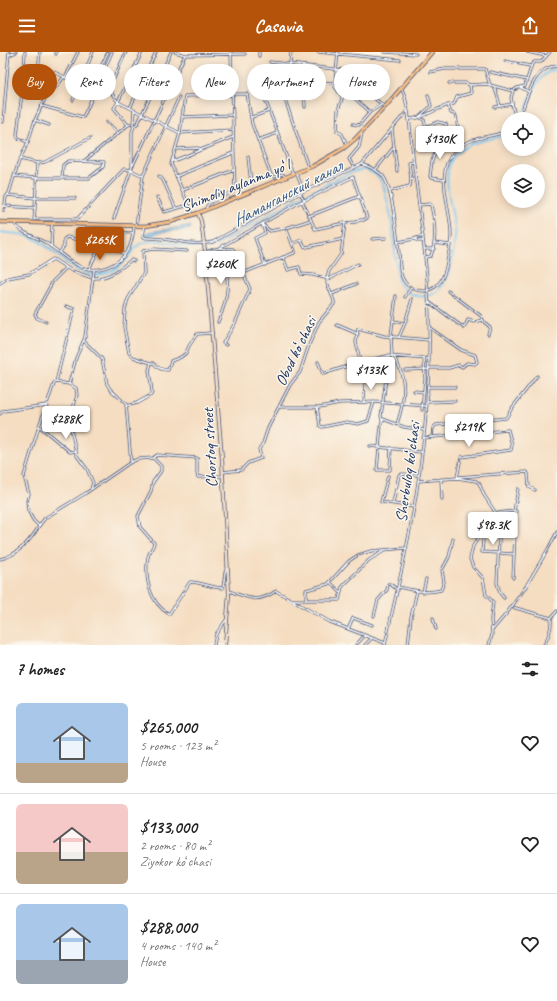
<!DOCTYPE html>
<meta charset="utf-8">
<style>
:root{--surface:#fff;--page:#f6f6f6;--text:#222;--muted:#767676;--line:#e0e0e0;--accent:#b45309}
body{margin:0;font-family:Caveat,sans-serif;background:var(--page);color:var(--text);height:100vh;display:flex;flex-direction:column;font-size:15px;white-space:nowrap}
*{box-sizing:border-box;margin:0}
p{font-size:13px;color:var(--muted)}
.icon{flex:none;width:22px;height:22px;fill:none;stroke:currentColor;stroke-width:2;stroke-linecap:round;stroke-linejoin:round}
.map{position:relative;height:593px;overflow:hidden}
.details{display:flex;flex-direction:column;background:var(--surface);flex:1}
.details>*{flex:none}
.top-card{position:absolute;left:12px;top:12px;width:533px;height:36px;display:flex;gap:8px}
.buttons{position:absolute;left:501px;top:60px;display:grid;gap:8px}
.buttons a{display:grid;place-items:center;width:44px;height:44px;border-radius:50%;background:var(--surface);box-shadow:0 2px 10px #0003;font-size:20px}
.price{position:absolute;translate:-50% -34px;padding:0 9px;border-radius:4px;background:#fff;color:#222;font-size:13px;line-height:26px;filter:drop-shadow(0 1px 2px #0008)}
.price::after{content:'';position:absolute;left:50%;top:24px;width:12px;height:9px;margin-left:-6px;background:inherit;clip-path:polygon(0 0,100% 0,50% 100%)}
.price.on{background:var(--accent);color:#fff}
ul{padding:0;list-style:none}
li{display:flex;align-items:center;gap:12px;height:100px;padding:0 16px}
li+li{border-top:1px solid var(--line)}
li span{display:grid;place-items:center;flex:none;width:112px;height:80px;border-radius:6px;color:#555}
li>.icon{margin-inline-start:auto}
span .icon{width:48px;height:48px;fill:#fffc;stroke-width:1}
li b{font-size:17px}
h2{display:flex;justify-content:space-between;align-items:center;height:48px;padding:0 16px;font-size:17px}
.pill{padding:0 14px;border-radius:18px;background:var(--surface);box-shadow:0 2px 10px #0003;font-size:14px;line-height:36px}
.pill.on{background:var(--accent);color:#fff}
header{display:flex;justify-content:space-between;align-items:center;height:52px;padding:0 16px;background:var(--accent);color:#fff;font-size:18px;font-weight:600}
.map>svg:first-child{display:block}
.water{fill:#72c2ed;stroke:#4678a6}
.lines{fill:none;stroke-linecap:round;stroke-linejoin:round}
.canal{stroke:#72c2ed;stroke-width:2}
.minor-casing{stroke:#3c496d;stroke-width:3}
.secondary-casing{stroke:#3c496d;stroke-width:4}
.primary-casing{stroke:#3c496d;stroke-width:4.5}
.minor{stroke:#fff;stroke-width:1.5}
.secondary{stroke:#fbe5cf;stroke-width:2.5}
.primary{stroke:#f6be86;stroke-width:3}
.labels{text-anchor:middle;stroke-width:3;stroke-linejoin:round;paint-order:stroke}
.street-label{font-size:16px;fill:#1b2f5e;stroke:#fbf7ec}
.water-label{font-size:17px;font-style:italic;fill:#355b89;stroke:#fbf7ec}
</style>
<header><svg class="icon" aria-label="menu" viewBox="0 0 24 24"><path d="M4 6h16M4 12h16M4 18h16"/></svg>Casavia<svg class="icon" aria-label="share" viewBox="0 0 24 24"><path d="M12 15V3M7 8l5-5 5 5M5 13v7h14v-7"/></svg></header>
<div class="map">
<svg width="557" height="593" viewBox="0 0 557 593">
<rect width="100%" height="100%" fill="#fbf7ec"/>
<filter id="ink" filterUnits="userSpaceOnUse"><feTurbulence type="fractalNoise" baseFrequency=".025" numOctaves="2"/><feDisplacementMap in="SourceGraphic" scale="8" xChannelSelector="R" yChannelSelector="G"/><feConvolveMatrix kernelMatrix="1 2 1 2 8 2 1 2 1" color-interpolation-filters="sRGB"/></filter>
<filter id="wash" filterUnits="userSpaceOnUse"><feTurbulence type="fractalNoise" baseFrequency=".012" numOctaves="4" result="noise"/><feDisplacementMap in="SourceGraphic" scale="16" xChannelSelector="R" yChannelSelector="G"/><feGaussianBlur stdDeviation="0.9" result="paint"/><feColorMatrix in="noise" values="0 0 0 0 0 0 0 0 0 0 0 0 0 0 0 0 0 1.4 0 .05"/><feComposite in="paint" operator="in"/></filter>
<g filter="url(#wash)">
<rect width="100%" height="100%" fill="#f5ddc1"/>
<!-- water -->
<path class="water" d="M189,174L191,175L190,177L160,180L147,185L145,184L148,180Z"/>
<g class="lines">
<!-- canal -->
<path class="canal" d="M523,67C530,49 535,20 557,17
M0,180C11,182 23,181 33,186C53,195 67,217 89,222C104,225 118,217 127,206C131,201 135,194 142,191C159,185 176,194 193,195C201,196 210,195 217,193L297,147L352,120L362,118H367L377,123L383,132L391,164L398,229C403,237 408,242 417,244C444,248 450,220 453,200C454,192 456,184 455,176C452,157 442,127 451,109C462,89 489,88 508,83"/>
</g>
</g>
<g filter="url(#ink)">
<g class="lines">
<defs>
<path id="minor" d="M25,0L23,32L17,83L18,86L28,90
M175,0L185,3L245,2
M231,0L235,139
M259,0V4
M318,0L400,8
M384,0L416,2
M527,0L546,4
M56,2V0
M9,3L16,0
M505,9L530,14
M270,10L371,21
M290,12L291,0
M270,17L257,21L256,23L293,122
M54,20L91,37
M430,20L445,17H485L490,33
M490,20L527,28
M99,23V19L108,0
M102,23L114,45L118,50L180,81L232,78
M102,23L112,0
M195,23H232
M277,24L308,115
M65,26L78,0
M449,31H465L470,33L486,32L513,39
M333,32L342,45
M494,34L498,46L500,54
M520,35L529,40
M36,37L40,0
M109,37L126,0
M363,37L385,55
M513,39L517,36L525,34L532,12L534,10H541L550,0
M231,42H247L252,72L271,123L274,125L282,122L286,125
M73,48L93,0
M448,53L451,61L454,62L456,64L460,91L458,95
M42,54L83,65L92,46L91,37L99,23H102
M305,55C305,52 305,47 303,44C301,38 295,36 295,29L335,31L338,0
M495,55L512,52
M130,56L156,0
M182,65L232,63
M252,65L269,59
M418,66L431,54L428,43
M421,66L424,68L428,83L448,88L454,99
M409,67C425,67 438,54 454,52L457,45L471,41L470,33
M512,67L515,65L511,46L513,39
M519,67C527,49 531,15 557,14
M35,68L49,73
M3,70L9,0
M107,70L118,81
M133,72L134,59
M353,72L359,73L370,60L381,53
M128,73L114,56L118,50L142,0
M426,75L438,70L446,72L448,88
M392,78L397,119
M441,86L432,109L430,124L431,126L444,128
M258,88L277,81
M347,93L342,82L337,79L338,58L343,44L346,42L353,45L370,60
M177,97L197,96L202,97
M20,107L37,111L35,156
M84,109L128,73L131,72L134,74
M173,109L233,85
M37,111L45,110L90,86
M362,112L407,59
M133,113L185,3
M354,116L349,107L359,95L362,81
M376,117L394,95
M296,121L304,139
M14,124L35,126H89L103,115L104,110L68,109L63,113L62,126
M159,124L163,128L176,157
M177,124L233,101
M411,127L409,111L413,110
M183,138L234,118
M390,139L410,134L411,127L415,126
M300,141L304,148
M8,143L35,146H75
M157,145L164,160L189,153
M303,149L353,125L367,166L364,168H360L356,170L345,171
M419,153L430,152L431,153C435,171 437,186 431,204L425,205
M5,154L35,156L34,168
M206,156L209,151L251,131L248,105
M4,159L6,145L9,141L18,112L28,90L35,68L48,40L55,36L64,25
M192,161L171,112L180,81L185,44L231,43
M309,164L360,144
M114,166L132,115V80L134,74L138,71L171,0
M34,167H77L124,117L131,118L143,124
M15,172C22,182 35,184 46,191C57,198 67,208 79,214C96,222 118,215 128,198C132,191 133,183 134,175
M262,172L265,181L255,186L265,213
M263,173L270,179L286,176
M136,174L143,124L179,45
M145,174L143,183L144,185L146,186C169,185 190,195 213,190L304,139L362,112C370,115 378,118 383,124C393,137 397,184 399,201C400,209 399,218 402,225C407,238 424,243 435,235C443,229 445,220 447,211C448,202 451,193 451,184C452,158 433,120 455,99C470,84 489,86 508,79
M97,180L133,181
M372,187L386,186
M414,187L423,184
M398,190L414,187L418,189H423
M434,191L450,193
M292,192L301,188L304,194L307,195L343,187
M51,195L52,173
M219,196L233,197L250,237L235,271L223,291L226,293
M424,197H434
M60,200L64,194V187L67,185L116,198L124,202
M205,200L219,196L302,149L311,168
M283,205L288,218L299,215L301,222L313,223L329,227L358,212
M89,217L100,194
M94,218L93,226C108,227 120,217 131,208L134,209
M0,231L8,226L29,222L53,207L72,219L93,226L85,285L76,306L69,332L56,330L54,332L39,374L24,424L29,442L27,449L28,458L33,468L39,474C31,488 17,504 0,507
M448,239L481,264L484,270L490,275L488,282
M332,242L356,232
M405,245L411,236
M429,250L464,276L468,268L474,270L483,268
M393,269L405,271
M46,270L37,266L35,262L53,229L66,216
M218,270C231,240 228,228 224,197
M337,273L358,282
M399,285L405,271L412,247
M84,289L102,307L107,332L110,337L126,352L131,410
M392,304L391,284L396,244
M394,305C408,327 405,348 397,372
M318,310L323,322L360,310L387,304L429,307
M360,310L356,290L358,277L384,284L429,288
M151,311L133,305L129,301L124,275L125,257L128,247L144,221L143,199L153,197L187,199
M429,316H449L459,313L462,315L467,311L475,312L477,310L475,303L461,298L430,276
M405,318L429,317
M56,330L74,257L66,254
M69,332L76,336L77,343L70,367V373L77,404L87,417L93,431L91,437
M428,335H455
M414,339L424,340
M364,350L365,329
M427,350L455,349
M126,354L137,351L151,343L152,340L149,318L151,311H154C157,316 162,318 168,318L171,309L181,305L186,301L189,294L197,282L212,281
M280,355H319L340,351L374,350L427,354
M317,355L320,374L322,375L347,370L358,372L368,369L374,350
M422,358L425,327L424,306
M0,362L3,359L47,353
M382,368L381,364L389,305
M39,374L70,400L76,399
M432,385L433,376L436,373L506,366L512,356L537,324
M423,386L508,378L512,393L511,398L461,405L457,426
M370,394L421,400
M391,396L390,418H377L381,373L383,367L404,375L424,378
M153,406L157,403L197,406V422L198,425L223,424
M223,420L241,418L248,411L261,406L259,397L263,391L268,376L290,333L300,320L309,293L319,270L334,252V249L327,231V227L329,219L341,202L345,171L315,177L311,168L286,176L295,199L294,201L243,221
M388,424L381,450L414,455
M458,425L527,420L528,422L529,435L535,438
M441,427L442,447
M418,429L457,426L476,429L479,431L484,443L495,460L498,461L500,466L497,531L500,541L504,546
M393,451L399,423L402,422L418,423
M498,461L514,459L518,437
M39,474L45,466L86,441L131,410L138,407L153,406L161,414V419L153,430L151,439L138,464L140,475L154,491C153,496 149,500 148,505C144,527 150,551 169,562L190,530C201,530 212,536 223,536L225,521L227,514
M484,478L482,500L513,502
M513,526L516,459H514
M330,530L340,540
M398,535C413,538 426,542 441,538L444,530L442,518L449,505L453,487
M229,539C249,546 257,552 276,539L292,548H306V538L328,532L349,509L358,503L371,499L406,496
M423,540L426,527
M307,548H339L342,535L369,508L384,499
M293,549L330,570L385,591
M512,555L551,566
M374,564L378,548L387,538L388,532H390L398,538
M433,566L436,577
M348,577L353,566L372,573
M492,577L494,576L507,561L525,536L548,497L557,480
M214,593L216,582L226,568
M356,593L365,583
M365,593L372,586
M385,593C391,564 398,536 404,507C421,428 431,347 429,266C428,215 420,164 414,113C412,98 409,45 401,36
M408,593L411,565L417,539
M489,593L492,583L491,567L493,550L486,543L483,526L473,515L470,507L473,494L495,460
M544,593C549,584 552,576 551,566L557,559"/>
<path id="secondary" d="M198,161L201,169L205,199L222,407L229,542L225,593"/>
<path id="primary" d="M0,170L145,174L170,170L198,161L313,114L344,96L355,87L385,55L432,0"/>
</defs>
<!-- minor casing -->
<use href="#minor" class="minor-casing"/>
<!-- secondary casing -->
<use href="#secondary" class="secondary-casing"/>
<!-- primary casing -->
<use href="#primary" class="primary-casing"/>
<!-- minor -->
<use href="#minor" class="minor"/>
<!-- secondary -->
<use href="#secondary" class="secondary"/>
<!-- primary -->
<use href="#primary" class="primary"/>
</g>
</g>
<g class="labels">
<!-- street labels -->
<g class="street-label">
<text transform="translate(235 133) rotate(-22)" y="6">Shimoliy aylanma yoʻl</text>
<text transform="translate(295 299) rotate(-64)" y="6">Obod koʻchasi</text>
<text transform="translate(209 396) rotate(-93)" y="6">Chortoq street</text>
<text transform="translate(407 420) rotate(-82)" y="6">Sherbuloq koʻchasi</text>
</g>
<!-- water labels -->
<g class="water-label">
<text transform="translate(287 141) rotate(-28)" y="6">Наманганский канал</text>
</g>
</g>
</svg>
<div class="buttons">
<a><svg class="icon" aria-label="locate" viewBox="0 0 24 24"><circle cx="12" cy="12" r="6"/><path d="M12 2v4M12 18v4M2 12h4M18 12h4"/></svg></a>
<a><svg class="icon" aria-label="layers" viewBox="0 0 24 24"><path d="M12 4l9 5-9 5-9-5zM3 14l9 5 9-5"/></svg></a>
</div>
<b class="price" style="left:440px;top:108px">$130K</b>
<b class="price on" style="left:100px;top:209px">$265K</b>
<b class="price" style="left:221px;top:233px">$260K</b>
<b class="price" style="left:371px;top:339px">$133K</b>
<b class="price" style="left:66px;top:388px">$288K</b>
<b class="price" style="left:469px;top:396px">$219K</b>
<b class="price" style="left:493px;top:494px">$98.3K</b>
<div class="top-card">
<a class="pill on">Buy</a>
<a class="pill">Rent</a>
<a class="pill">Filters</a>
<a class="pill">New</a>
<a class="pill">Apartment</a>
<a class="pill">House</a>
</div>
</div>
<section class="details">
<h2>7 homes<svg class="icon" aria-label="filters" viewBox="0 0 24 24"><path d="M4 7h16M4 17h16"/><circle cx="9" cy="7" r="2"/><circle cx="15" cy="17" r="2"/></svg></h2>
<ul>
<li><span style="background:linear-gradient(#a9c7e8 75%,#b9a48a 0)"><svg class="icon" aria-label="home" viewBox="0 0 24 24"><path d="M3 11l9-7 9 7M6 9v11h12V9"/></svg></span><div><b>$265,000</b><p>5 rooms · 123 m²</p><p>House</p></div><svg class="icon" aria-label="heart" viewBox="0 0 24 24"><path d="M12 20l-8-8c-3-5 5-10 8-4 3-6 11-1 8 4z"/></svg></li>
<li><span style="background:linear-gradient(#f6c9c9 60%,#b9a48a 0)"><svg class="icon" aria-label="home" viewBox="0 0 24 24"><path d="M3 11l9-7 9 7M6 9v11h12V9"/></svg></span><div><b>$133,000</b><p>2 rooms · 80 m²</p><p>Ziyokor koʻchasi</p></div><svg class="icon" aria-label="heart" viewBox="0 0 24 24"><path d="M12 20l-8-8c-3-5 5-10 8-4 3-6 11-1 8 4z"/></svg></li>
<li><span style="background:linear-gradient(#a9c7e8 70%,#9aa5b1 0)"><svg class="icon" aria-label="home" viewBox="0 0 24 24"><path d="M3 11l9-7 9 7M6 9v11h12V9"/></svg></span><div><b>$288,000</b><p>4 rooms · 140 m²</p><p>House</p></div><svg class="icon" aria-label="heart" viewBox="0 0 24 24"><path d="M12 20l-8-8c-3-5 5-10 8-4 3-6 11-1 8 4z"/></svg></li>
</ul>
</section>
